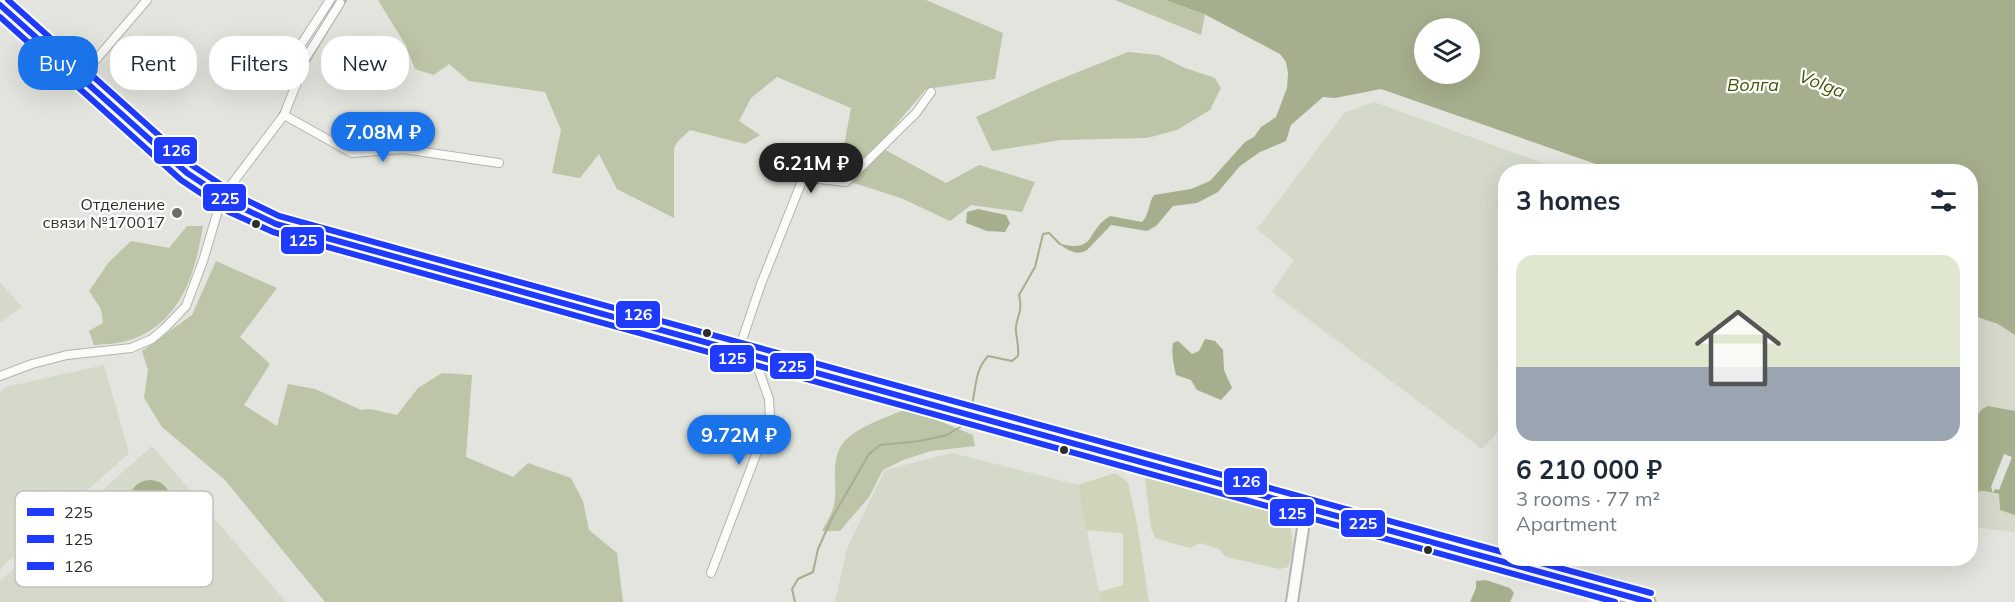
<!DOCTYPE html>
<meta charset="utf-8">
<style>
:root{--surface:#fff;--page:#f6f6f7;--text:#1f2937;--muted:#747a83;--accent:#1a73e8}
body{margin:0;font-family:Mulish,sans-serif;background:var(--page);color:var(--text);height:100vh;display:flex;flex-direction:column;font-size:22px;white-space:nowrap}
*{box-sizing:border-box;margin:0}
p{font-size:20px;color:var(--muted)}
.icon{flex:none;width:33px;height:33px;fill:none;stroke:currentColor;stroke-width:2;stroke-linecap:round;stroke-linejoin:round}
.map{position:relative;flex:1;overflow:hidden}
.details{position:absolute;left:1498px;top:164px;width:480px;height:402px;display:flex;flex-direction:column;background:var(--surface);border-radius:24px;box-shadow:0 6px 24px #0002}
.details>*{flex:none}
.guide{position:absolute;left:18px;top:36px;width:570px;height:54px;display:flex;gap:12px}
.buttons{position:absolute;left:1414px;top:18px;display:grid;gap:12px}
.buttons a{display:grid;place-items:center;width:66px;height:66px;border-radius:50%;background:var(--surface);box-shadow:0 6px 24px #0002;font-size:30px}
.price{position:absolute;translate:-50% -51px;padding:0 14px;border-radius:21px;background:var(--accent);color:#fff;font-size:20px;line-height:39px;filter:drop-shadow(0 2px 3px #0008)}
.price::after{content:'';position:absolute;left:50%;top:36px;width:18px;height:14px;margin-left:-9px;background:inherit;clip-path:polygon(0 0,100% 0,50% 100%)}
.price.active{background:#222;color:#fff}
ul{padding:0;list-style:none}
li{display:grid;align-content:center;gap:12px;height:318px;padding:0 18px}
li span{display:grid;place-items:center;height:186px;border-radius:18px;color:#555}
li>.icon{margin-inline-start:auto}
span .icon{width:108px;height:108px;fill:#fffc;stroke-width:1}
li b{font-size:26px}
h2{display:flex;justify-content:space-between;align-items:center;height:72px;padding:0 18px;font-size:26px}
.tag{padding:0 21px;border-radius:24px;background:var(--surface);box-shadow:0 6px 24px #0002;font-size:21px;line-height:54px}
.tag.active{background:var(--accent);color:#fff}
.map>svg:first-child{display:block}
.built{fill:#d4d9ca}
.green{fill:#ced5bb}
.forest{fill:#bdc5a8}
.water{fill:#a5af8d;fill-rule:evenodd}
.pier{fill:#e2e4dd}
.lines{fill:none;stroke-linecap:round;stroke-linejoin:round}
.stream{stroke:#a5af8d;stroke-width:2}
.street-casing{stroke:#b3b4af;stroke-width:10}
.secondary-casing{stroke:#b3b4af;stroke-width:14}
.primary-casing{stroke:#adb1a0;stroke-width:15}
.street{stroke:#fbfbfa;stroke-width:8}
.secondary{stroke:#fbfbfa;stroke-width:10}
.primary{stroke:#eaece4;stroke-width:12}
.bus-1-casing{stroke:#fff;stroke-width:10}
.bus-2-casing{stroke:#fff;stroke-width:10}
.bus-3-casing{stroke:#fff;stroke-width:10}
.bus-1{stroke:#1f3bff;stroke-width:6}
.bus-2{stroke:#1f3bff;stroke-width:6}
.bus-3{stroke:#1f3bff;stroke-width:6}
.poi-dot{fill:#6c6e68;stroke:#fff;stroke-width:2}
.bus-dot{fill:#2d2e29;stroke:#fff;stroke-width:2}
.labels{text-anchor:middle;stroke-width:4.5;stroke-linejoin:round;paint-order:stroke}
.poi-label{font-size:16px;fill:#2d2e29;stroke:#fff;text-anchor:end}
.water-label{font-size:18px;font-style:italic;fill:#455408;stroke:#fff}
.key{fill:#fff;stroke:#c0c0bf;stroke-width:1.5}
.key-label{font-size:16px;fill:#2d2e29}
.line-badge{stroke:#fff;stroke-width:2}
.badge-label{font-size:16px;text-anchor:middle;font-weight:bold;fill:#fff}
</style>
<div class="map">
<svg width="2015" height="602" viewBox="0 0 2015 602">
<rect width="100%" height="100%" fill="#e2e4dd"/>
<!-- built -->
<path class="built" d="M1374,102L1565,171H1506V423L1482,449L1272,292L1294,260L1257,229L1344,113Z
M0,282L22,307L0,323Z
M1971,315L1998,324L2015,335V411L1988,406L1984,407L1971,430Z
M104,365L129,453L0,569V392L6,387Z
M152,446L286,602H0V581Z
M952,453L1078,485L1101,602H835L847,548L885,470Z
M1984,491L2000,495L1998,506L2015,515V532L1971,527V492Z"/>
<!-- green -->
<path class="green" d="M1115,473L1128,482L1137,524L1149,602H1101L1099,592L1123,585V533L1086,530L1078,485Z
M1145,477L1282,511C1294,527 1295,548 1288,567L1280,569L1226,557L1219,549L1200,543L1190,548L1155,538L1151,528Z"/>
<!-- forest -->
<path class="forest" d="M378,0H926L1003,33L995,79L926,89L878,146L946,183L979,165L1035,182L1022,212L971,205L950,221L901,198L838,178L851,108L777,77L751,98L739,121L760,135L745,144L690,130L678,141L674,148V218L617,189L599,154L580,178L552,173L561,130L545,92L469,81L449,64L434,75L415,69L405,44Z
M1115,0H1165L1205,15L1201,35Z
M1128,52L1158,55L1185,68L1215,78L1221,88L1210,110L1177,130L1147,138L1061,140L992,151L976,117L1046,85Z
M187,226H203C195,274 181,323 130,340C119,344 105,344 94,345L89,331L103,323L101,309L89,291L109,262L131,241L169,248Z
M216,261L277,288L240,337L270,364L244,405L277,426L288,384L315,389L361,410L370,409L397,415L418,388L442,373L472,375L466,457L513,477L528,463L571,478L583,501L589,530L617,553L623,602H325L225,480L162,427L144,398L148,370L142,351L192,315Z
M904,410L932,418L973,435L975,446L931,451L903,460L883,470L869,497L840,531H822C826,523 832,514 834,505C838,486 830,465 841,446C851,429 887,417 904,410Z"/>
<!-- water -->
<path class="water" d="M1165,0H2015V335L1998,324L1971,315V171H1616L1381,89L1335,98L1323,97L1291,125L1286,141L1260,152L1240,166L1218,192L1197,203L1173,206L1156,226L1147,231L1111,225L1087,250C1076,257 1067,249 1057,243C1098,254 1084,232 1110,216L1142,222C1150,214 1148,203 1154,195L1191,189L1210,181L1245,142L1254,137L1261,127L1276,117L1287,88L1288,73L1286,62L1280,54L1206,15ZM1425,28H1470V74H1425Z
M978,209L1006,215L1010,223L1005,232L987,231L966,223L967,212Z
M1205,339L1215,341L1223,350L1224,370L1232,388L1221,400L1197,390L1191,380L1176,375C1174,367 1171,351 1173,343L1178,341L1192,354L1199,351Z
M1988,406L2015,411V515L2000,510L1999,494L1984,491L1971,492C1971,472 1964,414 1988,406Z
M129 501a21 21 0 1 1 42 0a21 21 0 1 1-42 0Z
M1486,580L1510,588L1514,593L1510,602H1470L1476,588V581Z"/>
<!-- pier -->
<path class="pier" d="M2004,454L2012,457L1999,490L1995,489L1993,493L1991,487Z"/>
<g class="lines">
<!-- stream -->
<path class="stream" d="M302,73L346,0
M278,117L285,104
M970,411C977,391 973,372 988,356L1012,361L1018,356C1019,347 1017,340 1016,332C1014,319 1024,314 1019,295L1035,267L1043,234L1049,233L1060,244
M795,602L792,589L798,579L813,572L818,549L832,518L869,454L880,445L920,441L947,435L965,424L967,419"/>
<defs>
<path id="street" d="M81,77L147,0
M296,86L299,69L340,3
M284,115L352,153L403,149L499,163
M738,352L761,284L802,181L810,178L846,182L916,113L931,92
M0,376L32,364L67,355L131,348L152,339L166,327L186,306L203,261L222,197L284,115L295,87L287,66L330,0
M711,573L770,418L769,399L754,357"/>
<path id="secondary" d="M1292,602L1306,508"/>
<path id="primary" d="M0,5L187,173L234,204L276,224L1649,602"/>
</defs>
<!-- street casing -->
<use href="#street" class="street-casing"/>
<!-- secondary casing -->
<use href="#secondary" class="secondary-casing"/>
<!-- primary casing -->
<use href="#primary" class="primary-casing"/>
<!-- street -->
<use href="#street" class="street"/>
<!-- secondary -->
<use href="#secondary" class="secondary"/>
<!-- primary -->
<use href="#primary" class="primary"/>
<defs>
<path id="bus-1" d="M0,5L187,173L234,204L276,224L1649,602"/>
<path id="bus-2" d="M0,17L181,180L229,212L273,232L1615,602"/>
<path id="bus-3" d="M8,0L193,166L238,196L279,216L1506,553
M1523,558L1651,593"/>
</defs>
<!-- bus-1 casing -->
<use href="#bus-1" class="bus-1-casing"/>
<!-- bus-2 casing -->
<use href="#bus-2" class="bus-2-casing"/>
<!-- bus-3 casing -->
<use href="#bus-3" class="bus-3-casing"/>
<!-- bus-1 -->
<use href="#bus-1" class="bus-1"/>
<!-- bus-2 -->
<use href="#bus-2" class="bus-2"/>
<!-- bus-3 -->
<use href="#bus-3" class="bus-3"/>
</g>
<!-- markers -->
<circle class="poi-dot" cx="177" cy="213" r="6"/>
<g class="bus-dot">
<circle cx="256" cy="224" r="5"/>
<circle cx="707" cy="333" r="5"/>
<circle cx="1064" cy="450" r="5"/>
<circle cx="1428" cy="550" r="5"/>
</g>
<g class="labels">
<!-- poi labels -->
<g class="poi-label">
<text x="165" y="210">Отделение<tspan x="165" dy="18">связи №170017</tspan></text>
</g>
<!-- water labels -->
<g class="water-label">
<text transform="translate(1822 84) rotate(21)" y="6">Volga</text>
<text x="1753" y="91">Волга</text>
</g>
</g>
<!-- legend -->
<rect x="15" y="491" width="198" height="96" rx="9" class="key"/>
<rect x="27" y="508" width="27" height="8" fill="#1f3bff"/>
<rect x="27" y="535" width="27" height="8" fill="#1f3bff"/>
<rect x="27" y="562" width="27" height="8" fill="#1f3bff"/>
<g class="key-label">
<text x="64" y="518">225</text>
<text x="64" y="545">125</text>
<text x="64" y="572">126</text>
</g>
<g class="line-badge">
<rect x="153" y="136" width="45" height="29" rx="6" fill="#1f3bff"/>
<rect x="202" y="183" width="45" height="29" rx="6" fill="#1f3bff"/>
<rect x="280" y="226" width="45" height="29" rx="6" fill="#1f3bff"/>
<rect x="615" y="300" width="46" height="29" rx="6" fill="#1f3bff"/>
<rect x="709" y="344" width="46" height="29" rx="6" fill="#1f3bff"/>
<rect x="769" y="352" width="46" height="28" rx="6" fill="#1f3bff"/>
<rect x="1223" y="467" width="45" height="29" rx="6" fill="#1f3bff"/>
<rect x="1269" y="498" width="46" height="29" rx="6" fill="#1f3bff"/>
<rect x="1340" y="509" width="46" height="29" rx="6" fill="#1f3bff"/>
</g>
<g class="badge-label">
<text x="176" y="156">126</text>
<text x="225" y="204">225</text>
<text x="303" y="246">125</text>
<text x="638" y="320">126</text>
<text x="732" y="364">125</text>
<text x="792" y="372">225</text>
<text x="1246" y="487">126</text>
<text x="1292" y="519">125</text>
<text x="1363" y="529">225</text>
</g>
</svg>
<div class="buttons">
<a><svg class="icon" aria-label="layers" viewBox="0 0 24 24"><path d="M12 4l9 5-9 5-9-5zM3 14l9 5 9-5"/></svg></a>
</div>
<b class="price" style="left:383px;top:163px">7.08M ₽</b>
<b class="price active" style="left:811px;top:194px">6.21M ₽</b>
<b class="price" style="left:739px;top:466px">9.72M ₽</b>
<div class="guide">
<a class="tag active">Buy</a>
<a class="tag">Rent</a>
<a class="tag">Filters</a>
<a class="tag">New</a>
</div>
<section class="details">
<h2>3 homes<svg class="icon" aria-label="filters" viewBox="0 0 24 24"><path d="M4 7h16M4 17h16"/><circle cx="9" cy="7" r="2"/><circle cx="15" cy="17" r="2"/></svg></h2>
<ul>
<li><span style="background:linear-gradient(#dfe7d0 60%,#9aa5b1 0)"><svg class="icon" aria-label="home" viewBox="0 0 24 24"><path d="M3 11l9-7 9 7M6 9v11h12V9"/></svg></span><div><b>6 210 000 ₽</b><p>3 rooms · 77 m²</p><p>Apartment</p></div></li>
</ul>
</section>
</div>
